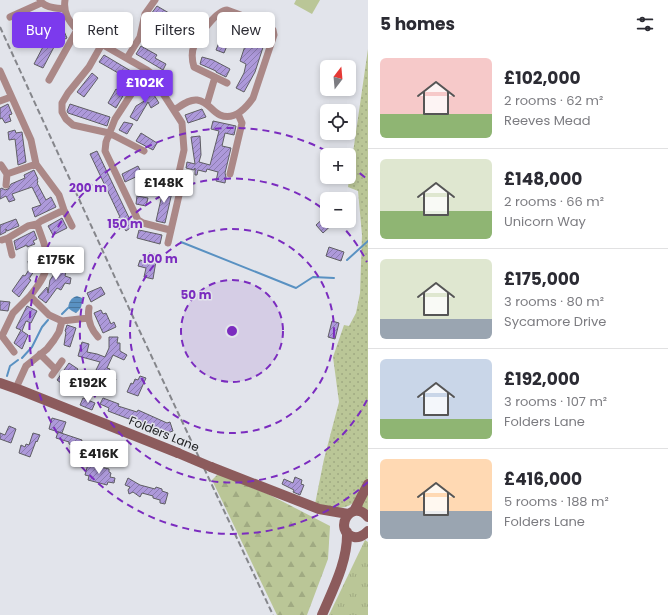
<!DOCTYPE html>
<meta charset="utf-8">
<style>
:root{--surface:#fff;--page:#f2f2f3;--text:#2b2b33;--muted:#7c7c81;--line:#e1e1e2;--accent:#7c3aed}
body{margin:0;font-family:Poppins,sans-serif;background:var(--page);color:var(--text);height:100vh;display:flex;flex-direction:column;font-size:15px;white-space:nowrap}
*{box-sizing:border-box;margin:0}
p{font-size:13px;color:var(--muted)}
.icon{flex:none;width:22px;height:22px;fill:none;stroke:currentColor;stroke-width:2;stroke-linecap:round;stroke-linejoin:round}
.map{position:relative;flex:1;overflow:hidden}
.panel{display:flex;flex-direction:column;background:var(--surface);width:300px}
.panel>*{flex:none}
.banner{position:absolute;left:12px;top:12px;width:296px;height:36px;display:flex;gap:8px}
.needle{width:26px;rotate:16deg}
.tools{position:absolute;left:320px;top:60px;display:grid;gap:8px}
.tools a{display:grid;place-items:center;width:36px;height:36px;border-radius:6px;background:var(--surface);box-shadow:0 2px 6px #0003;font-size:20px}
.price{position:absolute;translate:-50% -34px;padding:0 9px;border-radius:4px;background:#fff;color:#222;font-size:13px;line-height:26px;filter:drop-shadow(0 1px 2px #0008)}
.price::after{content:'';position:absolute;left:50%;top:24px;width:12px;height:9px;margin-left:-6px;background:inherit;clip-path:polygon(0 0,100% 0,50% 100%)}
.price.active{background:var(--accent);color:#fff}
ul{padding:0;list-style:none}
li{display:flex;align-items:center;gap:12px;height:100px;padding:0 12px}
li+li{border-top:1px solid var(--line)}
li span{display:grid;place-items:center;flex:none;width:112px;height:80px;border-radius:6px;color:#555}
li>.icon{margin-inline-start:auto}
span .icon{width:48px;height:48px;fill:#fffc;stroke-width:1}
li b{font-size:17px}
h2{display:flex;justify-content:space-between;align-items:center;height:48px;padding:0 12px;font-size:17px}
.pill{padding:0 14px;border-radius:6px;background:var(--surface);box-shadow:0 2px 6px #0003;font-size:14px;line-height:36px}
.pill.active{background:var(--accent);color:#fff}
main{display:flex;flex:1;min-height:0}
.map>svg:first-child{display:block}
.grass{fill:url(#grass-tufts)}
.forest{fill:url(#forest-firs)}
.park{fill:url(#park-dots)}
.pitch{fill:#bac697}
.water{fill:url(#water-rules)}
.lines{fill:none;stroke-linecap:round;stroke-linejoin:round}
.stream{stroke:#5991c2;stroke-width:2}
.building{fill:url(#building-hatch);stroke:#5f5e64}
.minor{stroke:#ab8887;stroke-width:7}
.secondary{stroke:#8c5b5c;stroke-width:10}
.rail{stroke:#85868b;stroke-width:2;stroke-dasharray:6 3;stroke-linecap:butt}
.secondary-bridge{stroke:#8c5b5c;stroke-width:10}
.ring{fill:none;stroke:#7b2cbf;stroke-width:2;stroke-dasharray:7 5}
.labels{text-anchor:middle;stroke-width:3;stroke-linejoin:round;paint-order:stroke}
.street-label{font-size:12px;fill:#212224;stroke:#e2e4eb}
.centre{fill:#7b2cbf;stroke:#e2e4eb;stroke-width:2}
.ring-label{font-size:12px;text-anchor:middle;font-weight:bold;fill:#7b2cbf;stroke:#e2e4eb;stroke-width:3;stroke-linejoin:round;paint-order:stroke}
</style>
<main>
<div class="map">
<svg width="368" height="615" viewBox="0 0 368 615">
<defs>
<pattern id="grass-tufts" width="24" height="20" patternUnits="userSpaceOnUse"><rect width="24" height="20" fill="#bac697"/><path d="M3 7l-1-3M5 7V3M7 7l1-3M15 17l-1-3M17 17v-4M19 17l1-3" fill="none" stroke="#a0aa82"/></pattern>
<pattern id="forest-firs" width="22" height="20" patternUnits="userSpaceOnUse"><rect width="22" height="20" fill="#bac697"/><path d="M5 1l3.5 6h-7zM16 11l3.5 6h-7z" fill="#a0aa82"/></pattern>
<pattern id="park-dots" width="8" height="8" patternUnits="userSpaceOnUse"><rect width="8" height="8" fill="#bac697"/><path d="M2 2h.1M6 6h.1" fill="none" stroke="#a0aa82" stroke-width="1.8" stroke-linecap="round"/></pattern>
<pattern id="water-rules" width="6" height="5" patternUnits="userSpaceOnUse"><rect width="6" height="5" fill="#5991c2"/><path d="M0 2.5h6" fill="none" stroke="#49769d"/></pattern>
<pattern id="building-hatch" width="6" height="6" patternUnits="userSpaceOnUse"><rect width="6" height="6" fill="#ad99da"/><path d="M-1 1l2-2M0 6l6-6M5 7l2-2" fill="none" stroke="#8c7cb1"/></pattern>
</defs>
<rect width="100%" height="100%" fill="#e2e4eb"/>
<!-- grass -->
<path class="grass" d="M365,540L368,542V615H329Z"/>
<!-- forest -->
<path class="forest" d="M218,474L268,494L330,526L328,559L307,615H277L212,480Z"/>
<!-- park -->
<path class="park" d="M368,49V510L353,503C341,512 328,507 315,504L324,459L339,402L333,357L344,325L349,326L356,313L360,293L362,235L358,191L348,187Z"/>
<!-- pitch -->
<path class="pitch" d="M296,0H320L312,14L294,4Z"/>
<!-- water -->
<path class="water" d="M77,296L82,298C82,305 82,308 76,313L72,311L68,308C69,301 71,298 77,296Z"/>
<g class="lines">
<!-- stream -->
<path class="stream" d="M181,242L296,288L313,277L334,278
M347,260L368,241
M62,314L68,308
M22,358L32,347L42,327L48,320
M7,376L10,366L18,360"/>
</g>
<!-- building -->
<path class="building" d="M157,6L181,20L177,27L151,14Z
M56,13L67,38L59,42L55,32L57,31L51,16Z
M227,15L247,24L243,32L222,23Z
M39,16L42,24L20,33L17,26Z
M259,29L268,32L255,72L244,92L236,88L244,73L246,64L240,61L245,46L253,48Z
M222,35L230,39L224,53L216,50Z
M45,43L54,47L43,68L34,64Z
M141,46L157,55L155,58L166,64L163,70L136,54Z
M104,55L136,74L132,81L99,62Z
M202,57L213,60L230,69L226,77L216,72V71L200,64Z
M92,73L98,78L84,97L77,92Z
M149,87L159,103L151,108L148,102L137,121L130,117L136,106L146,100L141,91Z
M116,89L124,94L116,108L108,103Z
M8,104L12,114L9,115L11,121L5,123L2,118L0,119V108Z
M70,104L110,117L107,126L68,113L67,111Z
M202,109L206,117L188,123L185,115Z
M213,121L236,126L234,135L225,133L222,146L231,148L225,173L226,177L225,183L216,181L218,172L207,169L206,172L198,170L197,175H195V168L194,170L186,168L187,162L195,164L191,137L200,136L201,155L199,162L210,165L219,131L211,129Z
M124,122L133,124L127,134L119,130Z
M15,130L16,133L22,132L26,162L18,165L15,139L9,140L8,132Z
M141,133L157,143L153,150L136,141Z
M97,151L133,226L126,231L118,218L120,217L90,154Z
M138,166L142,174L125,182L122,174Z
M34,170L38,179L37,180L38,182L37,183L46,200L51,197L56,207L35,217L32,208L41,205L32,187L12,194L15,200L9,202L6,196L0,199V189L2,188L5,190L8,189L11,184L25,178L24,175Z
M164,186L173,188L165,223L156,221Z
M137,196L148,198L146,206L136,204Z
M327,215V221H336L323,233L316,225Z
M62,218L67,228L53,235L48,226Z
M16,219L19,226L7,231L6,229V232L0,235V225Z
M139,230L162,235L160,244L137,238Z
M34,231L37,239L33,241L35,244L27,247V245L16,250L14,241Z
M329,247L344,252L341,261L326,256Z
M39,253L42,264L29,267L28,261H30L29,255Z
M149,253L157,255L153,279L144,277L146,268L138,266L140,260L147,262Z
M59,262L65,263V266L67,267L65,276L71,278L70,284L65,283L61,290L57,288L46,303L38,297L47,287L48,293L50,280L54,274H52L54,264L59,265Z
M30,268L34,271L29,279L31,280L19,297L12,291L23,275L25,276Z
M101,287L105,294L91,302L87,293Z
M0,301L10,302L8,311L0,310Z
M27,306L37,311L31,323L26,321L22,331L28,335L22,349L14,343L21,330L16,328Z
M101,310L103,314L106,313L111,324L114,322L116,327L103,333L94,313Z
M332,321L339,323L335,339L328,337Z
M67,325L76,328L70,347L64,345L66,332L65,331Z
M109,337H118L117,343H120V351L127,355L124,360L113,355L107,368L110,369L107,375L116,379L113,385L100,379L97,386L91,384L97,370H96L100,362L78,356L82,342L89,344L87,352L97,354L105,357L109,348Z
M69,363L78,369L65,386L57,380Z
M140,376L146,378L138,396L127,392L131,383L133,384L135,379L138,380Z
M83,398L95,403L92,410L80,405Z
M103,398L119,404L118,406L137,412L138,410L167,423L170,422L173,431L167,433L130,418L129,419L121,416L108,411L109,408L100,404Z
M52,418L66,422L62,433L49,429Z
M9,426L16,429L11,443L0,439V433L5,435Z
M58,432L82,440L80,448L69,444V442L56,438Z
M33,433L40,435L37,442L36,441L30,457L19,453L21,445L25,447L26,444L29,445Z
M88,464L109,469V472L111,473L110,477L115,478L114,483L108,482L107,485L88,480L89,476L85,475Z
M295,477L302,480L301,484L304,485L300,495L293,492L294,490L282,484L284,479L293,483Z
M128,478L140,485L155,489L156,487L162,489V491L168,493L165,504L160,503V500L153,498V496L142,493L140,497L133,492L129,494L128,490L130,487L125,485Z"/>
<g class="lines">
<!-- minor -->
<path class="minor" d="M40,0C44,8 57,8 65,9
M65,0C63,13 69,21 77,30L147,70L155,76L162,92L182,123L184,150L178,177L180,191L168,243
M145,16L177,35
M10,17L41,3
M102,44L89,67L68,93L62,103V112L66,119L73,125L109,133L144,151
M127,58L140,37L145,14L155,0
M147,70L115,119L106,142L105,151L138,220L143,223L170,230
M0,71L31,140L36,164L59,195L64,210L41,221L37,224C50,259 54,266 30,296L49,315L62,321L59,332L54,340L47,349L26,366L16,388
M49,80L77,30
M0,101L11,97
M207,104L215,77
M174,110C181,106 189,99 197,100C209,102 211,111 220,115C234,121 246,108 253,98L274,35L273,30L268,25L227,10C217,10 198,36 194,46C191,53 192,60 194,67L227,83
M1,165L7,174L36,164
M230,174L242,123L238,114
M6,185L7,174
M64,210L72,226
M8,238L12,255
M2,240L8,238L28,226L37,224
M89,308C87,319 90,328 98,337
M62,321L88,318
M14,352L2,336L13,313L30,296
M40,354L55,369
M52,375L62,361"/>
<!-- secondary -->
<path class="secondary" d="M0,383L20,390L178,453
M211,467L319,509L348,514
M354,511L368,484
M368,517C351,497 332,531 354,537C360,538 364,535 368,531
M322,615C333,589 348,561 347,532"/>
<!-- rail -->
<path class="rail" d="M0,27L134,319L273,615"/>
<!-- secondary-bridge -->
<path class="secondary-bridge" d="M178,453L211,467"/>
</g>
<!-- distance rings -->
<circle cx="232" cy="331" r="51" fill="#7b2cbf" fill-opacity=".12"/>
<g class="ring">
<circle cx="232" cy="331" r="51"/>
<circle cx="232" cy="331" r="102"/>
<path d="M367 400A152 152 0 1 1 327 212M338 222A152 152 0 0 1 367 262"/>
<path d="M368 482A203 203 0 1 1 332 154M350 166A203 203 0 0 1 368 180"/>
</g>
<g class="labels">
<!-- street labels -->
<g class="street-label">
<text transform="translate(164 434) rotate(22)" y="4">Folders Lane</text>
</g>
</g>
<circle cx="232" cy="331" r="6" class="centre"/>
<g class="ring-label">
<text x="88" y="192">200 m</text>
<text x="125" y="228">150 m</text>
<text x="160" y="263">100 m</text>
<text x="196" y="299">50 m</text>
</g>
</svg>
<div class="tools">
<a><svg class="needle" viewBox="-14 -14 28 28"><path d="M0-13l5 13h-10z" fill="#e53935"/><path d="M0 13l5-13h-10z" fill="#7c7c81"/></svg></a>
<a><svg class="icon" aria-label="locate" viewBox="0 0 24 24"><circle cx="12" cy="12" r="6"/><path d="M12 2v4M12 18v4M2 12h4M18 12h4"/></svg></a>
<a>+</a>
<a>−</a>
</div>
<b class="price active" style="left:145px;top:104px">£102K</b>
<b class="price" style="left:164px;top:204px">£148K</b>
<b class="price" style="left:56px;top:281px">£175K</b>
<b class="price" style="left:88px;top:404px">£192K</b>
<b class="price" style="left:99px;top:475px">£416K</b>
<div class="banner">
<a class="pill active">Buy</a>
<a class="pill">Rent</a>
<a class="pill">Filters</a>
<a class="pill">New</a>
</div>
</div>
<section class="panel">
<h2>5 homes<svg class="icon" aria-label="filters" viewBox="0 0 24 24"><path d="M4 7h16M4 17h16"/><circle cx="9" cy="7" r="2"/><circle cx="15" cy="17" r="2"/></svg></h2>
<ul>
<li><span style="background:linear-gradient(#f6c9c9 70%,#8fb573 0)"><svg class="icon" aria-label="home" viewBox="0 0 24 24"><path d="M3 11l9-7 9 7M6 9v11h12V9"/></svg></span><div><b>£102,000</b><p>2 rooms · 62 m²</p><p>Reeves Mead</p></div></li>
<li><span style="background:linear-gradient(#dfe7d0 65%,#8fb573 0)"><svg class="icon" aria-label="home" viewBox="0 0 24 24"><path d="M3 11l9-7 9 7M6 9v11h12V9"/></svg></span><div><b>£148,000</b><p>2 rooms · 66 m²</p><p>Unicorn Way</p></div></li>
<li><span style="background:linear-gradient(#dfe7d0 75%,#9aa5b1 0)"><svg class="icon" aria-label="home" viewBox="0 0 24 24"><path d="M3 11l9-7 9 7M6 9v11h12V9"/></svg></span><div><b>£175,000</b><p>3 rooms · 80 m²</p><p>Sycamore Drive</p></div></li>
<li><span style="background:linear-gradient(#c9d6e8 75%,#8fb573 0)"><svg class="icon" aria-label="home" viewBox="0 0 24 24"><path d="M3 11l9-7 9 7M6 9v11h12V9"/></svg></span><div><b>£192,000</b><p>3 rooms · 107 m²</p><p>Folders Lane</p></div></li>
<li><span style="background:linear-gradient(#ffd9b3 65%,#9aa5b1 0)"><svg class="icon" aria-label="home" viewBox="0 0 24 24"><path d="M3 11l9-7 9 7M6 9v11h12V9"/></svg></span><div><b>£416,000</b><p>5 rooms · 188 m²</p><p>Folders Lane</p></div></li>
</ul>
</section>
</main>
